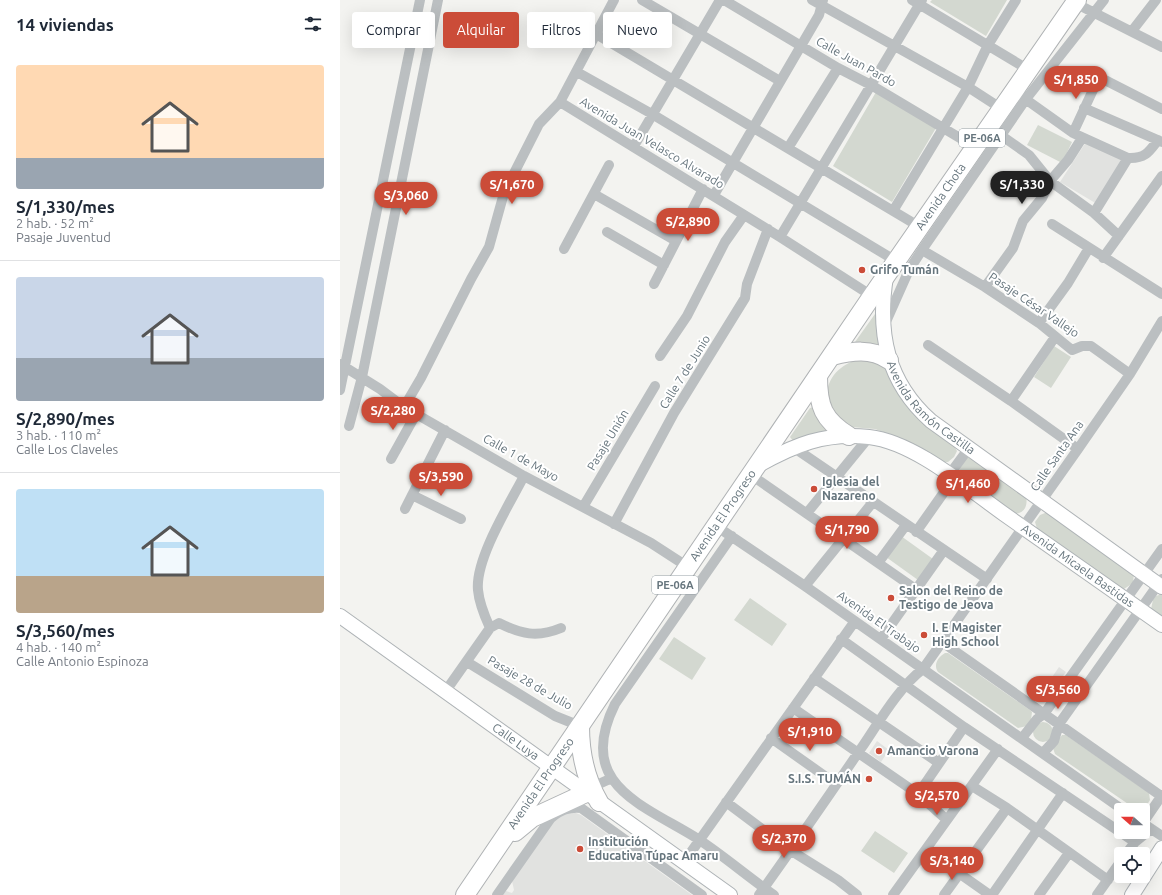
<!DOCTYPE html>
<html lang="es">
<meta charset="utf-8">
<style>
:root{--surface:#fff;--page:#f2f2f3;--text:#1f2937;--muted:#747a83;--line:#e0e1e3;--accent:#cb4c38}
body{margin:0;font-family:Ubuntu,sans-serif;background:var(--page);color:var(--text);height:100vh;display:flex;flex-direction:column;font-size:15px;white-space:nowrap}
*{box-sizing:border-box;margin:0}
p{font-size:13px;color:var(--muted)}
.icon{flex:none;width:22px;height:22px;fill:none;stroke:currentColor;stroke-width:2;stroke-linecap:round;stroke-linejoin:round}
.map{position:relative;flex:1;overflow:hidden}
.details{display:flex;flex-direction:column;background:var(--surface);width:340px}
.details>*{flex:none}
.hud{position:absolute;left:12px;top:12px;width:380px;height:36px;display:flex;gap:8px}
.needle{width:26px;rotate:291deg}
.controls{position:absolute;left:774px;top:803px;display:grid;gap:8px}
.controls a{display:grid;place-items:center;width:36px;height:36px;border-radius:4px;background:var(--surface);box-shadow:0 4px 16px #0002;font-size:20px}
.price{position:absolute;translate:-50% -34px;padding:0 9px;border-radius:14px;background:var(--accent);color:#fff;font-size:13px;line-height:26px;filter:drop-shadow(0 1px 2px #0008)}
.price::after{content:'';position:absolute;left:50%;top:24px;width:12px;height:9px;margin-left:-6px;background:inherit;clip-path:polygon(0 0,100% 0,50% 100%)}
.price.selected{background:#222;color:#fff}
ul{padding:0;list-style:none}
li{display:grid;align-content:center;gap:8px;height:212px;padding:0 16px}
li+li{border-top:1px solid var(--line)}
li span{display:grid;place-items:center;height:124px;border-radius:4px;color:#555}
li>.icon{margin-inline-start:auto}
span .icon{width:72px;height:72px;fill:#fffc;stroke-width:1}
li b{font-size:17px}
h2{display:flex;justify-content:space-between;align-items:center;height:48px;padding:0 16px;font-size:17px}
.tag{padding:0 14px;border-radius:4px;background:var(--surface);box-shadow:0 4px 16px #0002;font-size:14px;line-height:36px}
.tag.selected{background:var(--accent);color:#fff}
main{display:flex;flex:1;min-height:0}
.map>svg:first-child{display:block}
.built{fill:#e1e2e0}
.green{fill:#d3d8d0}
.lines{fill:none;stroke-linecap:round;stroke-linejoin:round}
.secondary-casing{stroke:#aeb3b6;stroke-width:16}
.highway-casing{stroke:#afb2b4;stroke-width:20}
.street{stroke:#bbbfc1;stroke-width:10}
.secondary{stroke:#fff;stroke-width:14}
.highway{stroke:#fff;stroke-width:18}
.poi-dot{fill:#cb4c38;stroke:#fff;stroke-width:1.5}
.labels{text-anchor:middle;stroke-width:4;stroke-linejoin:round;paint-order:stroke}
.shield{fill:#fff;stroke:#949ea4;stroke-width:1}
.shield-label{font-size:11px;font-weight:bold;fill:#66757d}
.street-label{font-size:12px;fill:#66757d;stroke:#fff}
.poi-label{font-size:12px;font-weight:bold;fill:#66757d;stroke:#fff;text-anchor:start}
</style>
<main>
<section class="details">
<h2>14 viviendas<svg class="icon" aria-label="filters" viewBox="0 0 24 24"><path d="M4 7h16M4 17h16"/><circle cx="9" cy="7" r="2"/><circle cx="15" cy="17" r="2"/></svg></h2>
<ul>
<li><span style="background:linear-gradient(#ffd9b3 75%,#9aa5b1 0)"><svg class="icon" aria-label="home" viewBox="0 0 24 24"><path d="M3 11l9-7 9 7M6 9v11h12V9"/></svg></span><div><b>S/1,330/mes</b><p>2 hab. · 52 m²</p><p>Pasaje Juventud</p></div></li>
<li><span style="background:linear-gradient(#c9d6e8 65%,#9aa5b1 0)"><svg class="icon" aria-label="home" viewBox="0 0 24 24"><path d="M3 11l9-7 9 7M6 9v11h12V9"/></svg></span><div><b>S/2,890/mes</b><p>3 hab. · 110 m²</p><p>Calle Los Claveles</p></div></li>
<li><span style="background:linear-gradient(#bfe0f5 70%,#b9a48a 0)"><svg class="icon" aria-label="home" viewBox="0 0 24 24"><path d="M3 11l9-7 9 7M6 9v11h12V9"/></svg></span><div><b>S/3,560/mes</b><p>4 hab. · 140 m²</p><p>Calle Antonio Espinoza</p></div></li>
</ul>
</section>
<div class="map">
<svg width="822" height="895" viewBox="0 0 822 895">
<rect width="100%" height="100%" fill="#f3f3f0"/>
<!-- built -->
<path class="built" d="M746,142L783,160L757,204L720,182Z
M719,667L726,672L714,688L708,683Z
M537,741L549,750L541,762L529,753Z
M231,811L241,815L352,895H161L166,891L172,893L174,890L172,881L215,816Z"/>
<!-- green -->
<path class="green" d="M592,0H667L646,36L590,2Z
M536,92L596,128L552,202L493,166Z
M698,125L732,142L722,163L687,145Z
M535,314L539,315L541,347L515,346V342Z
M714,346L731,357L711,388L694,377Z
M525,358L543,365L551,374L613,444L617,451L614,457L608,462H601L565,440L535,429L511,427L490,412C489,406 486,397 487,391C491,371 507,361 525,358Z
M475,407L486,431L454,442L450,437L470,408Z
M627,458H632L686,496C688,506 685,513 674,514L620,477L619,467Z
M705,513H710L794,573L793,583L784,589H777L698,532L695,522L700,515Z
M561,536L593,559L578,580L546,557Z
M822,594V619L811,609L813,600L816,596Z
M410,598L447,624L432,646L394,620Z
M334,637L366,658L352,680L319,659Z
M605,653H608L690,710L692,712L691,720L687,726L678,728L598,672C593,665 598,657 605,653Z
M693 732a10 10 0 1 1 20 0a10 10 0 1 1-20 0Z
M722,735H726L809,793L810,800L805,808L797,810L715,754L713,748Z
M535,831L568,853L554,873L521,851Z"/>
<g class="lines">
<defs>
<g id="secondary">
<path id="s1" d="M546,277C537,333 547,382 591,421L822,587"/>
<path id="s2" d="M417,466C454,445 485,432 529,437C574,442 626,487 664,514C717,551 769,588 822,625"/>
<path id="s3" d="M0,616L390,895"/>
<path d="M792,895L822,848"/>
</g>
<g id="highway">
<path d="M492,356C512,351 531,348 549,360"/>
<path d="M478,376C478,406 483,420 509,436"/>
<path d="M240,726C240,754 245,778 259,802"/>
<path d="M175,832L192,818L246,793"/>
<path id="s4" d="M125,895L532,296L737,0"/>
</g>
</defs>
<!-- secondary casing -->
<use href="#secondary" class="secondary-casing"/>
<!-- highway casing -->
<use href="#highway" class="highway-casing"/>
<!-- street -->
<path class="street" d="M302,0L440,81
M384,0L498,68L531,85L635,147
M472,0L628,87L662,109
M572,0L689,70
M731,1L822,47
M792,31L816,0
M256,34L580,227
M237,72L312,114L556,261
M681,96L733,133L788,158C805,159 809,152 818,140
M220,102L440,237L532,296
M744,108L822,142
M733,133L759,77L822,109
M662,136L689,155L710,181L754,213L779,236
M294,146L380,0
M448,148L498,68
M254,194L336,241
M374,195L479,15L483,0
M553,211L628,87L648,45L676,0
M754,213L788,158
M712,224L822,294
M267,232L324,265
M440,237L582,0
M224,249L269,165
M582,250L645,287L699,323L732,350L742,346H751L790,374
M763,258L822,176
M314,284L363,189
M645,287L673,248L683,221L702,198L710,181L728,160L742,138
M699,323L728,283L749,248
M545,324L569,270L582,250L686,99L764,0
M588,345L671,401L738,449
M320,356L347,316L385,242L404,215
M0,364L40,389L64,407L184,476L311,543L348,567
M0,390L80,0
M671,401L715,337
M64,407L81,378L131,279L149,247L164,193L199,124L220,102L274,0
M9,426L22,377L98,0
M453,447L647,579
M51,459L76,414
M411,475L577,590
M609,475L629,448
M72,495L121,519
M243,507L315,386
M65,509L105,430
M467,513L529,437
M274,524L334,413L405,298L407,284L428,229
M376,526L465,586L783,810
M576,532L614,478
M392,536L275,704C235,785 302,804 358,839C384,856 408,877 434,895
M538,563L566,525
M465,586L533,502
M150,628C145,617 139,602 138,590C135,559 170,503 184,476
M501,639L624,727L795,842
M541,639L604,550
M602,642L821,796
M127,662L215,716L240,726
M474,678L599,763
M105,692L150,628L159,623C181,634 197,638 221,628
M453,708L578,794L607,820
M431,738L496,784
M682,738L697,719L704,714L822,549
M703,753L714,741L719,724L822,579
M632,786L667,808L768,880
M250,788L272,778
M578,794L624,727
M386,802L450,850L498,880L517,895
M803,823L822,795
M807,826L822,836
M586,850L650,895
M786,854L795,842L811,829
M344,862L515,621
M157,895L211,818C221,810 228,807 241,808L362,895
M419,895C454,846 488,797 522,747C539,722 559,687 583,669L738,449L790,374L822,321
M553,895L658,749
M604,895L667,808
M652,895L723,793
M699,895L729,853
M757,895L781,861"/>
<!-- secondary -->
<use href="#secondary" class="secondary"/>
<!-- highway -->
<use href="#highway" class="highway"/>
</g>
<!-- markers -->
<g class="poi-dot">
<circle cx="522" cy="270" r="4"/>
<circle cx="474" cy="489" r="4"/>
<circle cx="551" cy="598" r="4"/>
<circle cx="584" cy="635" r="4"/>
<circle cx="539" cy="751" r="4"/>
<circle cx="529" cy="779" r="4"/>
<circle cx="240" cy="849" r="4"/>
</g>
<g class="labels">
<!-- shield labels -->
<g class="shield">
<rect x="619" y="129" width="46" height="18" rx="3"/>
<rect x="312" y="576" width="46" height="18" rx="3"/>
</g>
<g class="shield-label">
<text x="642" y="142">PE-06A</text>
<text x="335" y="589">PE-06A</text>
</g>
<!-- street labels -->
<g class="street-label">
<text transform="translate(516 62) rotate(29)" y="4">Calle Juan Pardo</text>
<text transform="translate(312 143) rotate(31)" y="4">Avenida Juan Velasco Alvarado</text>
<text dy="4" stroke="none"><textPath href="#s4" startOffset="845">Avenida Chota</textPath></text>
<text transform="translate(694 305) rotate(34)" y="4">Pasaje César Vallejo</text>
<text transform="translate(345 372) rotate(-58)" y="4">Calle 7 de Junio</text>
<text dy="4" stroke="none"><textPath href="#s1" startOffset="148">Avenida Ramón Castilla</textPath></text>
<text transform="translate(268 440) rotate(-59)" y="4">Pasaje Unión</text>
<text transform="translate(717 456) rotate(-55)" y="4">Calle Santa Ana</text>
<text transform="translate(181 458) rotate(29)" y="4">Calle 1 de Mayo</text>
<text dy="4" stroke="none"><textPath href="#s4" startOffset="459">Avenida El Progreso</textPath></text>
<text dy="4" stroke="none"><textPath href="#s2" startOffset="365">Avenida Micaela Bastidas</textPath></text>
<text transform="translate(539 622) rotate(35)" y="4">Avenida El Trabajo</text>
<text transform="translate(190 683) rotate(30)" y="4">Pasaje 28 de Julio</text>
<text dy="4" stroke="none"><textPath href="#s3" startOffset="216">Calle Luya</textPath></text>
<text dy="4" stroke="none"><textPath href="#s4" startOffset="135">Avenida El Progreso</textPath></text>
</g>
<!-- poi labels -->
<g class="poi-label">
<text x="530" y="274">Grifo Tumán</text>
<text x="482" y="486">Iglesia del<tspan x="482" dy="14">Nazareno</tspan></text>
<text x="559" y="595">Salon del Reino de<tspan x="559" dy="14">Testigo de Jeova</tspan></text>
<text x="592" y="632">I. E Magister<tspan x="592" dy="14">High School</tspan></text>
<text x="547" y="755">Amancio Varona</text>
<text x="521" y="783" text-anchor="end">S.I.S. TUMÁN</text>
<text x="248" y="846">Institución<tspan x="248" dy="14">Educativa Túpac Amaru</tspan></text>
</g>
</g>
</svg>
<div class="controls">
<a><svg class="needle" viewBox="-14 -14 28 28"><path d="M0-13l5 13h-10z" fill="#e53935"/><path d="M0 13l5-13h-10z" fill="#747a83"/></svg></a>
<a><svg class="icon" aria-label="locate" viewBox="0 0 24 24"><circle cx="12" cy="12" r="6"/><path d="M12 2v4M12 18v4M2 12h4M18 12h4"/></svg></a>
</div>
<b class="price" style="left:736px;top:100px">S/1,850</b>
<b class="price" style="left:172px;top:205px">S/1,670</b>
<b class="price selected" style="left:682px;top:205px">S/1,330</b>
<b class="price" style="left:66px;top:216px">S/3,060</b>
<b class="price" style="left:348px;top:242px">S/2,890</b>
<b class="price" style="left:53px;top:431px">S/2,280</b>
<b class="price" style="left:101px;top:497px">S/3,590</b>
<b class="price" style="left:628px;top:504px">S/1,460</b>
<b class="price" style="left:507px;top:550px">S/1,790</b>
<b class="price" style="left:718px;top:710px">S/3,560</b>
<b class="price" style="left:470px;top:752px">S/1,910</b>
<b class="price" style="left:597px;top:816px">S/2,570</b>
<b class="price" style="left:444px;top:859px">S/2,370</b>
<b class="price" style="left:612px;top:881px">S/3,140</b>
<div class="hud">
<a class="tag">Comprar</a>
<a class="tag selected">Alquilar</a>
<a class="tag">Filtros</a>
<a class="tag">Nuevo</a>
</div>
</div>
</main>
